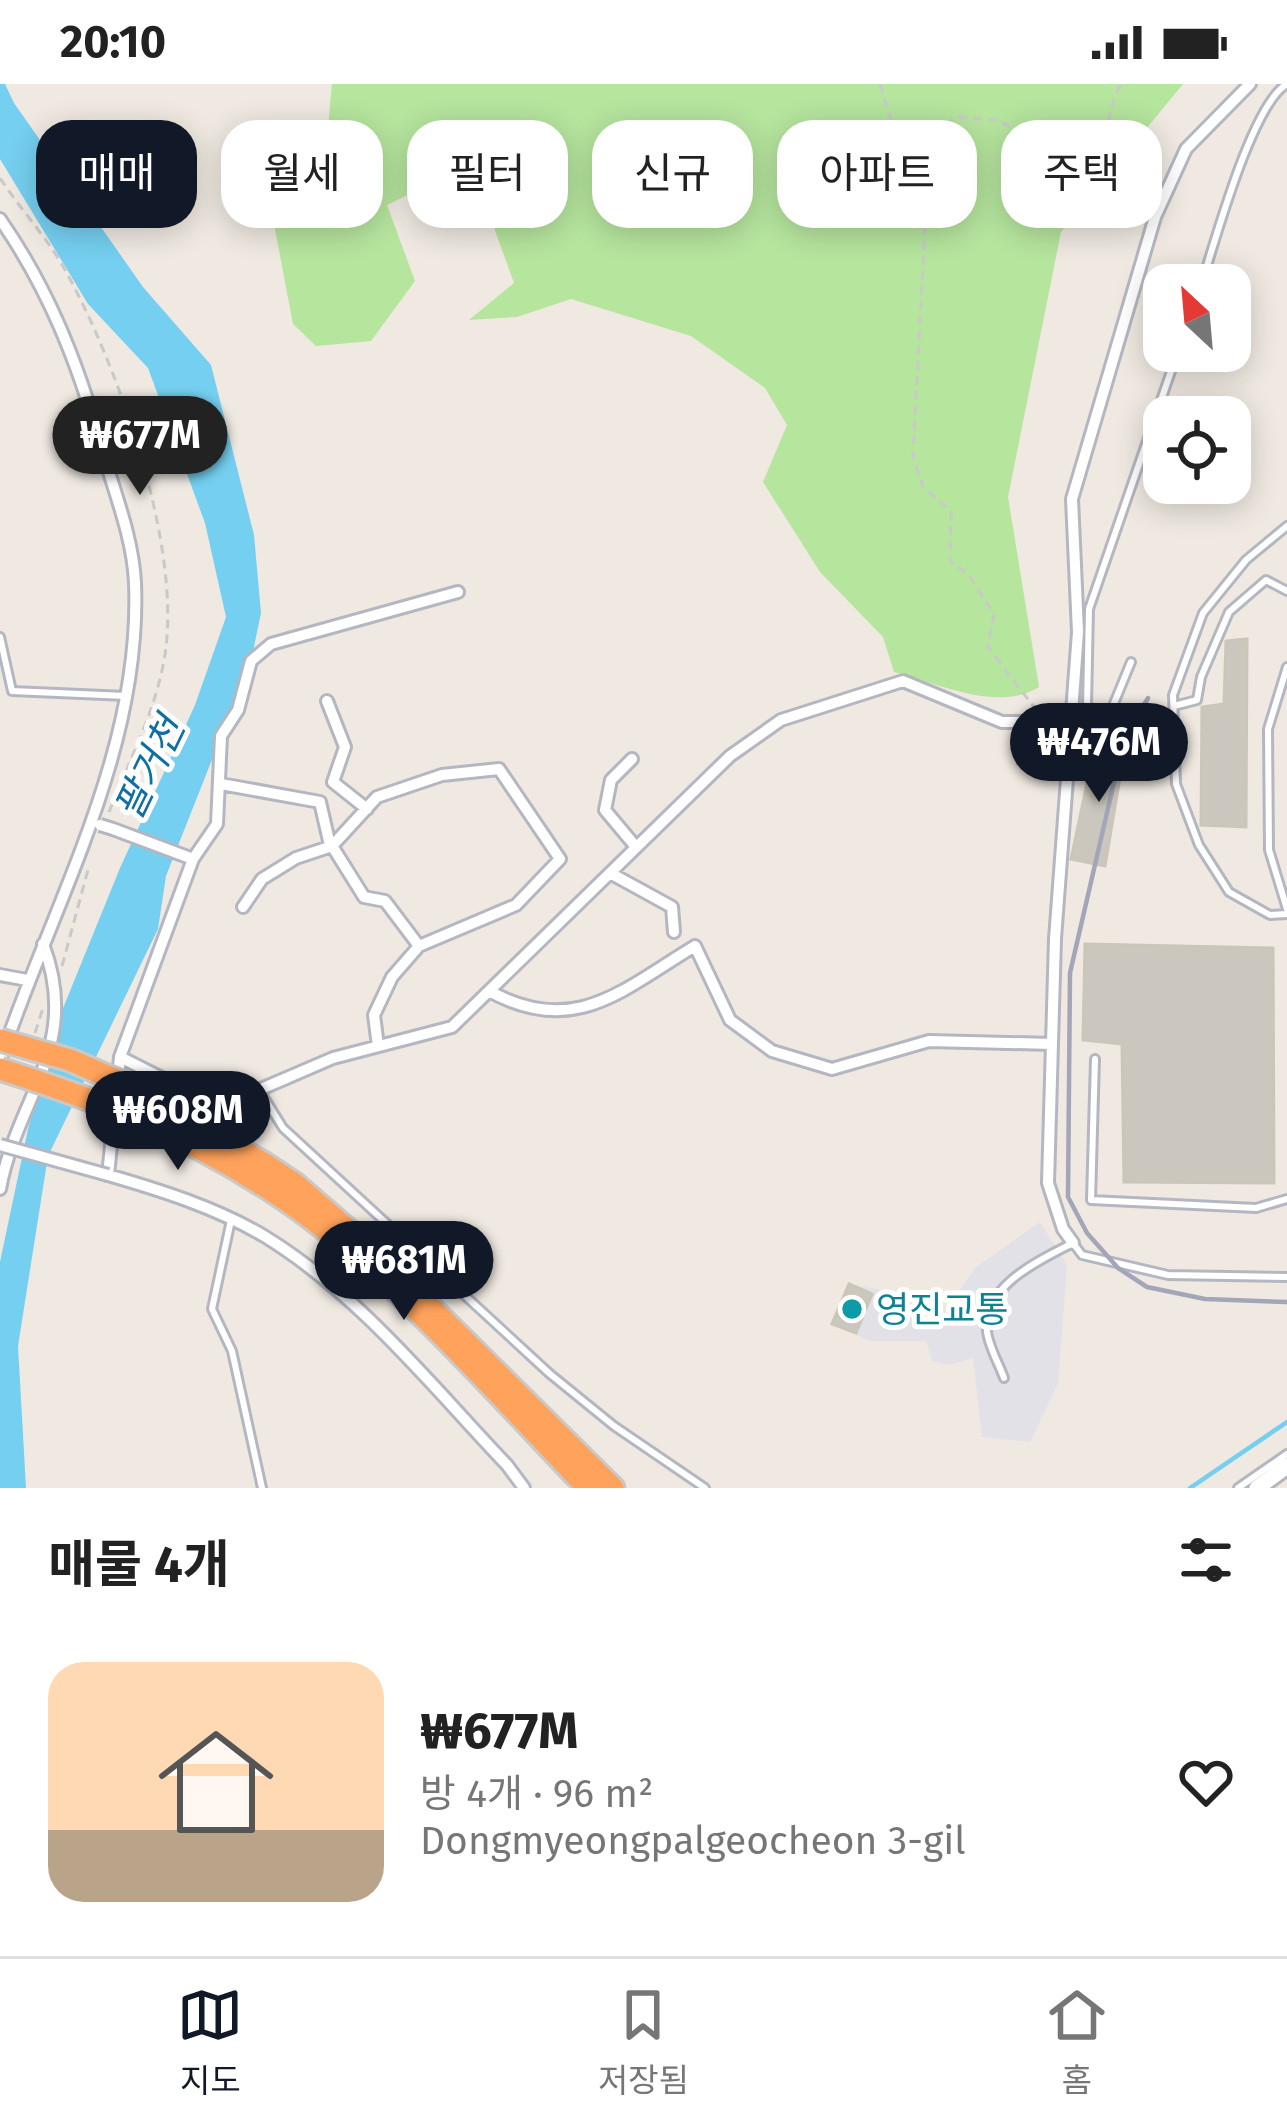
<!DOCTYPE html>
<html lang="ko">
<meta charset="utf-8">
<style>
:root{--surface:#fff;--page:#f2f2f2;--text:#222;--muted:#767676;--line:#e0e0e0;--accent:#111827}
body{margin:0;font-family:"Fira Sans","Noto Sans KR",sans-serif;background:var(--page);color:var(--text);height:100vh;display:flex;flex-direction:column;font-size:45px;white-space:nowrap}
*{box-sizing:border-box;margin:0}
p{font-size:39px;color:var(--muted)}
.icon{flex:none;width:66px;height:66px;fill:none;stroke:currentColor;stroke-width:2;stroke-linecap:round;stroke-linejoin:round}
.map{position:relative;height:1404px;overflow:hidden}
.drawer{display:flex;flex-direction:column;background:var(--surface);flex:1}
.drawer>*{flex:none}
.banner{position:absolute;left:36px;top:36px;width:1215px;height:108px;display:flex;gap:24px}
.needle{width:78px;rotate:334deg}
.fabs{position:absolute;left:1143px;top:180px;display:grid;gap:24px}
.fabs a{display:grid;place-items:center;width:108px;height:108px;border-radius:24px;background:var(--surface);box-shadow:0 6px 30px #0003;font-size:60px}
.price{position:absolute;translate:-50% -102px;padding:0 27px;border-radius:42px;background:var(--accent);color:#fff;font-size:39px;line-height:78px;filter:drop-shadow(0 3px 6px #0008)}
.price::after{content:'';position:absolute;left:50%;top:72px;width:36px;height:27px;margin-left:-18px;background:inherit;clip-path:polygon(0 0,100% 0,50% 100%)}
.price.selected{background:#222;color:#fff}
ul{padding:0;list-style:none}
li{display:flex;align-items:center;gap:36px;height:300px;padding:0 48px}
li span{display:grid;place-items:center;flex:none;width:336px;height:240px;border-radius:36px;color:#555}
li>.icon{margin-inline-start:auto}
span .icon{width:144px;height:144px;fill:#fffc;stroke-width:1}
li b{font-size:51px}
h2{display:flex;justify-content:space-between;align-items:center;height:144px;padding:0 48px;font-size:51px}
.chip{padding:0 42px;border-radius:36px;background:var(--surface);box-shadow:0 6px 30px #0003;font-size:42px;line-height:108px}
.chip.selected{background:var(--accent);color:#fff}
.status{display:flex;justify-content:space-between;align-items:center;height:84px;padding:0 60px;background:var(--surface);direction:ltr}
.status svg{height:33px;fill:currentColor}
.tab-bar{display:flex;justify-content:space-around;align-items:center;height:168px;border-top:3px solid var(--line);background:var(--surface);font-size:33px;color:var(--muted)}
.tab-bar a{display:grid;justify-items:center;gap:6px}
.tab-bar .selected{color:var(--accent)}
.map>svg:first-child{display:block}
.industrial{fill:#e3e1e8}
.green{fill:#b6e59e}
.water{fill:#75cff0}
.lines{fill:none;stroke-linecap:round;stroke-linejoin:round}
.stream{stroke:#75cff0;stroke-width:4.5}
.building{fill:#cbc7bf;stroke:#cbc5ba;stroke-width:3}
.service-casing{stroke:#b4b7c1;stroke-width:12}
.minor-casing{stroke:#b4b7c1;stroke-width:16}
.secondary-casing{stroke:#b4b7c1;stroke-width:21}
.motorway-casing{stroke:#c9c9c9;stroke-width:27}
.path{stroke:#c9c9c9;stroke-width:3;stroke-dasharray:9 6;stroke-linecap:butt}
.service{stroke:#fff;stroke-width:6}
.minor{stroke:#fff;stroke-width:10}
.secondary{stroke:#fff;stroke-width:15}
.motorway{stroke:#ffa35c;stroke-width:21}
.rail{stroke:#a3a6b8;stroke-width:4.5}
.minor-bridge-casing{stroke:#b4b7c1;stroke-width:16;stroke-linecap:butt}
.motorway-bridge-casing{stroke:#c9c9c9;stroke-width:27;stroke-linecap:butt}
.minor-bridge{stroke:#fff;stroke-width:10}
.motorway-bridge{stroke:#ffa35c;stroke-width:21}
.culture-dot{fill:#0f9aa8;stroke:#fff;stroke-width:4.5}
.labels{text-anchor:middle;stroke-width:10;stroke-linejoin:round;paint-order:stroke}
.culture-label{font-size:36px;fill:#0d838f;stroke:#fff;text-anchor:start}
.water-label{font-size:39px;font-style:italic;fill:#0d6fa3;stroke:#fff}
</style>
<div class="status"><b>20:10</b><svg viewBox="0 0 49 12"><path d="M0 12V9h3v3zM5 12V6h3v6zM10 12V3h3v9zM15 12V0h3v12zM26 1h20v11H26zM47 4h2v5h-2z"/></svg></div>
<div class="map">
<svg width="1287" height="1404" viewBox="0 0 1287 1404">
<rect width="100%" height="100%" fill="#efe9e1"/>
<!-- industrial -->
<path class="industrial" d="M1040,1138L1067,1181L1058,1300L1030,1358L982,1353L973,1274L949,1281L932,1277L926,1257H870L832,1240L849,1200L908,1211L941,1234L975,1184Z"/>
<!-- green -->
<path class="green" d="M332,0H1183L1061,148L1008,413L1039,603C999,629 936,599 894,588L883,553L820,488L763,398L787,341L765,304L691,252L571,215L517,233L469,236L514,199L484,116L451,90L387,121L415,197L371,257L316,262L293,240L267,103L286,48L328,44Z"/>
<!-- water -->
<path class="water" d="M0,0H5L14,19L143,203L211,281L254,451L261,529L251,577L166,792L158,845L48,1072L18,1262L26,1404H0V1178L28,1045L57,939L120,784L195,621L226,533L205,439L148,284L88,220L0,75Z"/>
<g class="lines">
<!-- stream -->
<path class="stream" d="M1190,1404L1287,1338"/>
</g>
<!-- building -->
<path class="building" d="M1247,555L1246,743L1201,741L1202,623L1224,620L1226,557Z
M1096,657L1125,664L1105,782L1071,775Z
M1085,860L1273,864L1274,1099L1124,1098L1122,960L1083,956Z
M849,1200L872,1210L856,1249L832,1240Z"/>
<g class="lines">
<defs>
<path id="service" d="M1201,201C1215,158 1252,20 1287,0
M1287,442L1246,476L1203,529L1173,611L1176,700L1199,761L1229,808L1270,831L1287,830
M0,553L12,607L126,612
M1131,578L1108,634L1087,622L1089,525L1178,267
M1287,583L1268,645L1269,766L1287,825
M1174,622L1197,616L1201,593L1229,528L1266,496L1287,507
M1095,975L1091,1116L1256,1124L1287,1115
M260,1007L283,1044L550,1290L614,1342L705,1404
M231,1136L212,1225L232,1267L262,1404
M1004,1294C999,1280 988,1261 987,1247C983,1201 1040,1176 1073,1159L1082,1171L1168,1191L1287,1193
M1238,1404L1287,1370"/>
<path id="minor" d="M0,135C48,204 77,277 100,358C112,402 133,452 135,499C142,668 52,821 0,977
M327,617L345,663L333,698L367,725
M632,675L611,696L605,726L636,763
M221,700L320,718L329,757L364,813L385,817L419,862L392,893L374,931L378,962
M113,745L193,775L120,973L108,1091C160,1106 217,1124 264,1152C359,1210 431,1301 507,1381L524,1404
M193,775L217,740L221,652L238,626L251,577L271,560L458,508
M610,789L672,823L674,848
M243,823L262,795L296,774L332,762L377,713L442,691L499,685L560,775L516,821L419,862
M0,891L27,896
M489,907C575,954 622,906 695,862L730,936L772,967L832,985L929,957L1052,960
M120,973L219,1023L333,974L452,943L730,672L781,636L903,597L1002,638H1045L1071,650
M0,1105C17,1013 82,962 43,860
M1073,1159L1063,1145L1048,1099L1055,855L1078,548L1072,415L1155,133L1186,65L1250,0"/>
<path id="secondary" d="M1257,1404L1287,1382"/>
<path id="motorway" d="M265,1080L295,1100L384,1177L613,1404
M261,1100C382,1175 489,1302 588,1404"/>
</defs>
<!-- service casing -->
<use href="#service" class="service-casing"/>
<!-- minor casing -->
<use href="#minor" class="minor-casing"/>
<!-- secondary casing -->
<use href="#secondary" class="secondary-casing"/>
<!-- motorway casing -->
<use href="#motorway" class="motorway-casing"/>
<!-- path -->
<path class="path" d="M880,0L896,53L921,59L928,85L913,372L923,403L951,427L950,477L968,490L994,530L988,563L1037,627
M922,58L927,50L957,33L996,36L1043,57L1053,72L1067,78L1094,80C1109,58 1107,23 1121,0
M0,94C20,125 46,152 64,184C117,279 179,454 166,563C159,621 130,674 109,728
M62,882L89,782
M35,949L43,924"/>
<!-- service -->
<use href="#service" class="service"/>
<!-- minor -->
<use href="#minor" class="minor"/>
<!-- secondary -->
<use href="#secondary" class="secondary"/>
<!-- motorway -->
<use href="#motorway" class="motorway"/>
<!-- rail -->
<path class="rail" d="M1148,614L1124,655L1070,889L1068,1113L1087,1149L1118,1184L1147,1203L1205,1215L1287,1218"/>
<defs>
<path id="minor-bridge" d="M100,741L113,745
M0,1061L108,1091"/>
<path id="motorway-bridge" d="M0,956L70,976L137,1005L265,1080
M0,985C97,1016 174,1045 261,1100"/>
</defs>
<!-- minor-bridge casing -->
<use href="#minor-bridge" class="minor-bridge-casing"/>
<!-- motorway-bridge casing -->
<use href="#motorway-bridge" class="motorway-bridge-casing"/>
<!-- minor-bridge -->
<use href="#minor-bridge" class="minor-bridge"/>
<!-- motorway-bridge -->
<use href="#motorway-bridge" class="motorway-bridge"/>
</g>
<!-- markers -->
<circle class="culture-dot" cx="852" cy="1225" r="12"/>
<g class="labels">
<!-- culture labels -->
<g class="culture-label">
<text x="876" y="1238">영진교통</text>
</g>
<!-- water labels -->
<g class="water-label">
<text transform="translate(149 684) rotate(-64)" y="14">팔거천</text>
</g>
</g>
</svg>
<div class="fabs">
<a><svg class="needle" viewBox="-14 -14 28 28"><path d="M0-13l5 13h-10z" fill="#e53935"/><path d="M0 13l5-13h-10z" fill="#767676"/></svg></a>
<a><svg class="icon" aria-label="locate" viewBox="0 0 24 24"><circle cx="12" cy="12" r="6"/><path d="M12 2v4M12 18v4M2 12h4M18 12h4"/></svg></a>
</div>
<b class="price selected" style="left:140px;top:414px">₩677M</b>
<b class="price" style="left:1099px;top:721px">₩476M</b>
<b class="price" style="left:178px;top:1089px">₩608M</b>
<b class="price" style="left:404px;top:1239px">₩681M</b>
<div class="banner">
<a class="chip selected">매매</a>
<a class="chip">월세</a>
<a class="chip">필터</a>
<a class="chip">신규</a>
<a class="chip">아파트</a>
<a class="chip">주택</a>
</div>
</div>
<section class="drawer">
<h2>매물 4개<svg class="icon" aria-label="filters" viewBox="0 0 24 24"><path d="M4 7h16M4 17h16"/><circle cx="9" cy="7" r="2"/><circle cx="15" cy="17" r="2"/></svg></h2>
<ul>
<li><span style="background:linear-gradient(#ffd9b3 70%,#b9a48a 0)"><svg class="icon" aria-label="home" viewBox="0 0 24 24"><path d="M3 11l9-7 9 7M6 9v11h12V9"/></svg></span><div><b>₩677M</b><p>방 4개 · 96 m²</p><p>Dongmyeongpalgeocheon 3-gil</p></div><svg class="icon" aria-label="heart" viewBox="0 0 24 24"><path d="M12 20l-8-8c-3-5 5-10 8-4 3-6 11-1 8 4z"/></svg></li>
</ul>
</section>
<nav class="tab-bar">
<a class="selected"><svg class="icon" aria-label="map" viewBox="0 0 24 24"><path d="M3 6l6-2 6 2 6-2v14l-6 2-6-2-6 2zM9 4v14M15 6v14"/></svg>지도</a>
<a><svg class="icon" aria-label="saved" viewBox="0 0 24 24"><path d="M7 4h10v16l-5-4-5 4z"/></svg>저장됨</a>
<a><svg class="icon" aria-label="home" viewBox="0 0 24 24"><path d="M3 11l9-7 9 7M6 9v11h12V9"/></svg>홈</a>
</nav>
